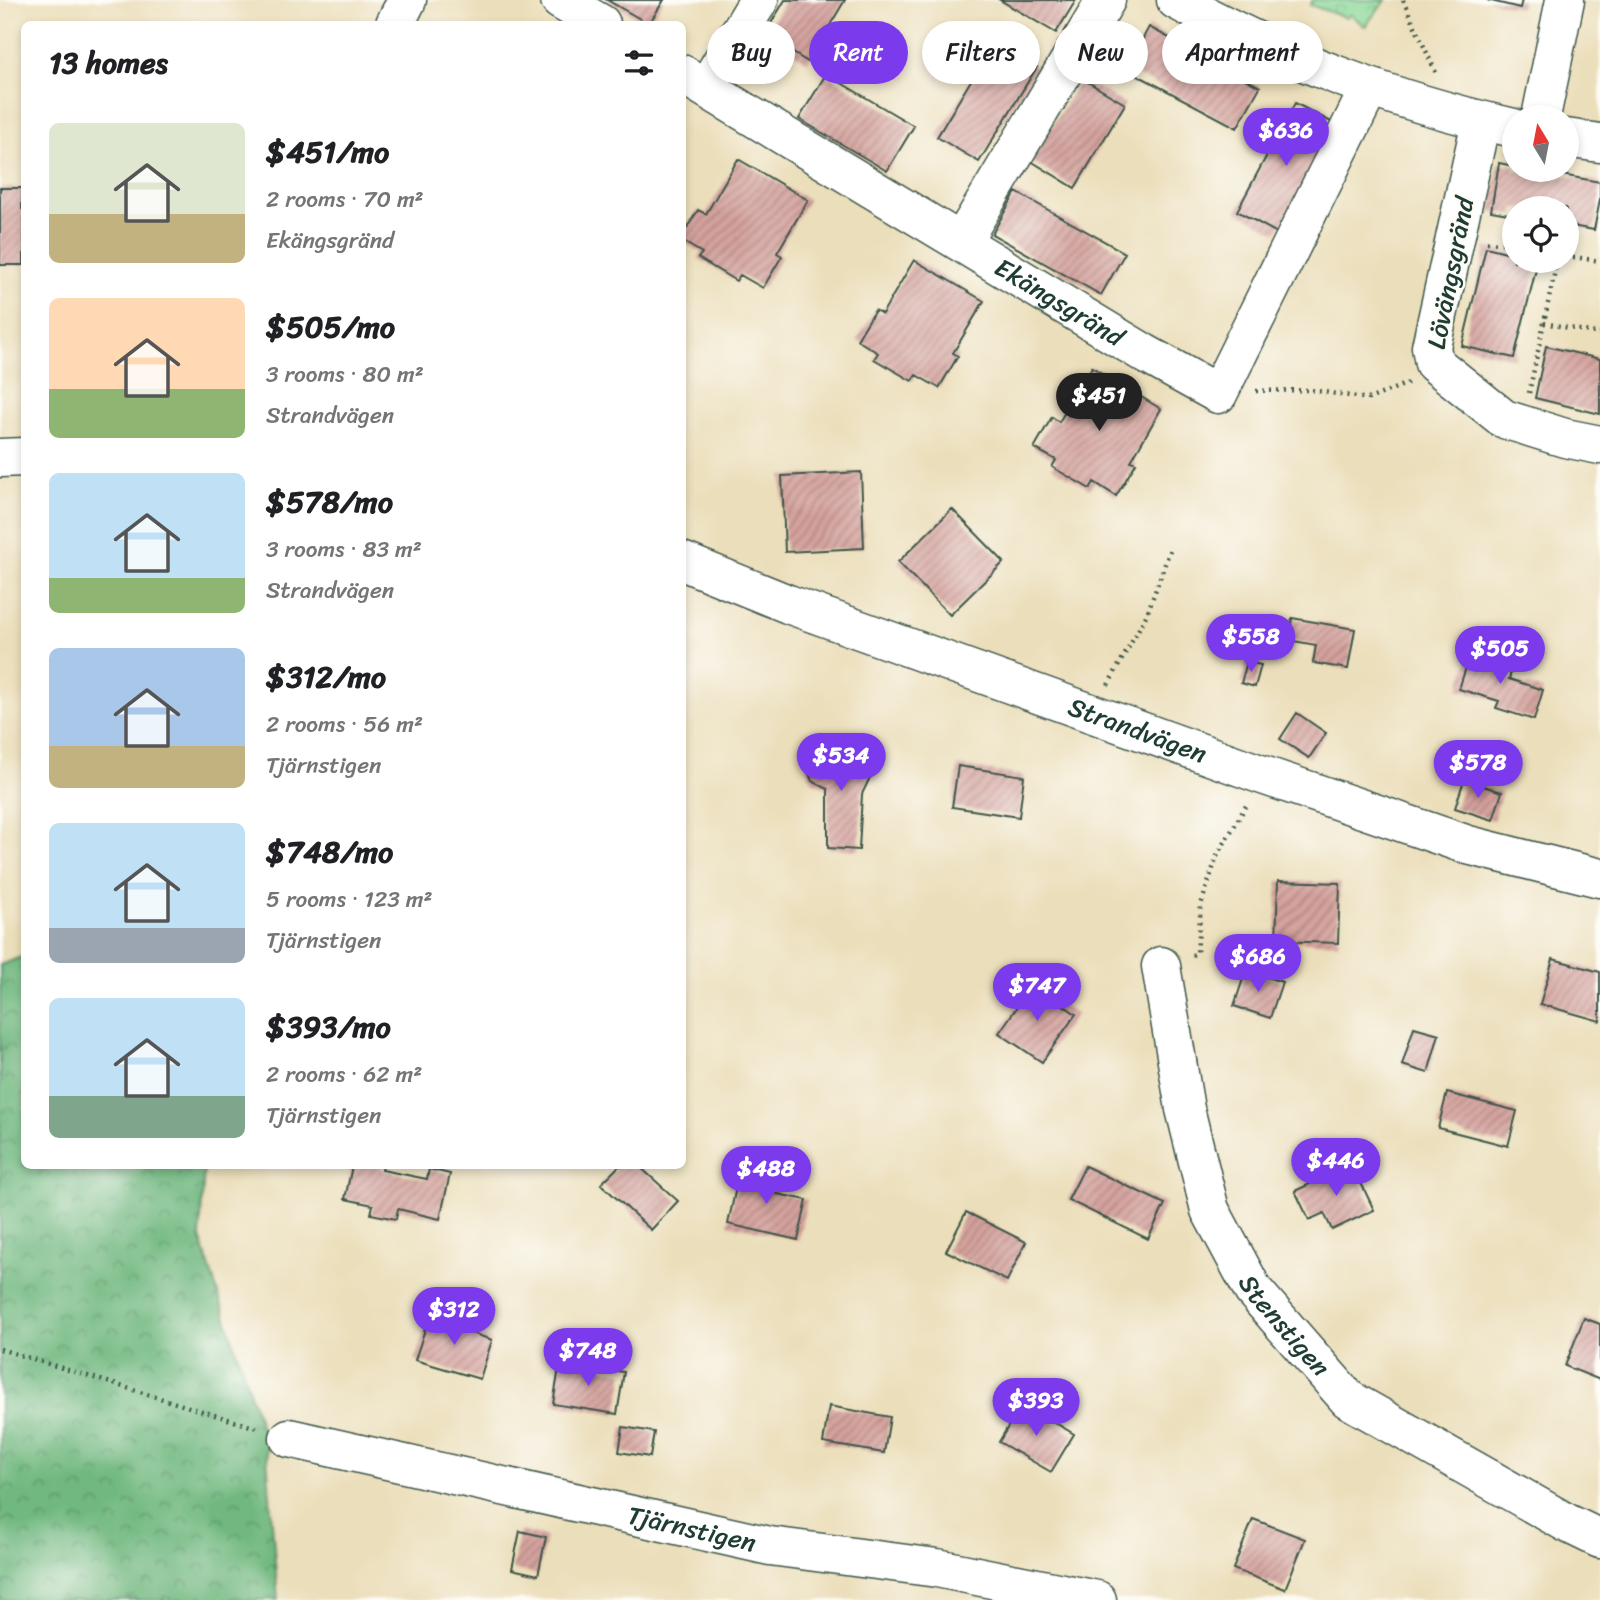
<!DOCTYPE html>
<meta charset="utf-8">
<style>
:root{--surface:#fff;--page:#f6f6f6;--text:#202124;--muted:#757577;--accent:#7c3aed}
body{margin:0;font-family:Sriracha,sans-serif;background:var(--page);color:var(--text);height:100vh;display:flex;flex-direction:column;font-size:26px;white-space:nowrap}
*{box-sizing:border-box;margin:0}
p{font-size:23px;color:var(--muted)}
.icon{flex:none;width:38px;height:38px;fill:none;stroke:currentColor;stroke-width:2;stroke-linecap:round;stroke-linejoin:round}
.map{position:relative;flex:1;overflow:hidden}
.details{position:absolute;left:21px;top:21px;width:665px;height:1148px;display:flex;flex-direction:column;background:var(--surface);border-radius:10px;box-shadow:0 4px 10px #0003}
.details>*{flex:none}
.banner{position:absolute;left:707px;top:21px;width:665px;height:63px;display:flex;gap:14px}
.needle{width:46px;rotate:350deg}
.controls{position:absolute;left:1502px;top:105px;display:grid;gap:14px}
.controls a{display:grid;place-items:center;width:77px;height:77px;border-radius:50%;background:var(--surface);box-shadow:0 4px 10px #0003;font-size:35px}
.price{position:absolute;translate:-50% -60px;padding:0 16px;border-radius:24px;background:var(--accent);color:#fff;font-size:23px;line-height:46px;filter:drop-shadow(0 2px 4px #0008)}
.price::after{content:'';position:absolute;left:50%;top:42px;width:21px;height:16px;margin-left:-10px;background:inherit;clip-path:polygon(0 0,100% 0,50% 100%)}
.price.on{background:#222;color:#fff}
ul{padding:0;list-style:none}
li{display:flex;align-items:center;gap:21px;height:175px;padding:0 28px}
li span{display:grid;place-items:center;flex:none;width:196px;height:140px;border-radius:10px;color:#555}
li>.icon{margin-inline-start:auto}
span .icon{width:84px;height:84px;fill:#fffc;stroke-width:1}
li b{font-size:30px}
h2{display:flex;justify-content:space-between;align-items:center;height:84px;padding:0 28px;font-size:30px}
.pill{padding:0 24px;border-radius:32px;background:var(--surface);box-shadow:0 4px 10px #0003;font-size:24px;line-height:63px}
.pill.on{background:var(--accent);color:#fff}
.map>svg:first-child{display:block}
.forest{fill:url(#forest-crowns);stroke:#477a5a;stroke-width:2}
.park{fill:url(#park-crowns);stroke:#548a65;stroke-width:2}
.building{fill:url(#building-hatch)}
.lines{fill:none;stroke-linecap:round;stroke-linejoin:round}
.minor-casing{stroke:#3e5548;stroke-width:41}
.path{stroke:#3e5548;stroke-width:4.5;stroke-dasharray:2 5;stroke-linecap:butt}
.minor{stroke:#fff;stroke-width:38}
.labels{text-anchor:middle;stroke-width:5;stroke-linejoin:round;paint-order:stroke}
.street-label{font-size:26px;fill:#1f3d34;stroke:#fdfcf7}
</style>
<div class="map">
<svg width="1600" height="1600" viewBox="0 0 1600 1600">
<defs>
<pattern id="forest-crowns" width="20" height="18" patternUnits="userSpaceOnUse" patternTransform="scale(1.75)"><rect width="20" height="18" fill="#6fb87f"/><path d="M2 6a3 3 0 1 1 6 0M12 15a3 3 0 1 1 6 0" fill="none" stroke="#5b9769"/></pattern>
<pattern id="park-crowns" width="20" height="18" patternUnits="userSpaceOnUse" patternTransform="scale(1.75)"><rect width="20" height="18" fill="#8ad896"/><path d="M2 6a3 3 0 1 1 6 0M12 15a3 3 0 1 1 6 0" fill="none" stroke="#77ba82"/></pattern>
<pattern id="building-hatch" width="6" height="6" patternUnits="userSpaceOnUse" patternTransform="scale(1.75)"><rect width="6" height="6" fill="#d5a29d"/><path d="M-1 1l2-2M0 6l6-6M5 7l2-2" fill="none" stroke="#ac8581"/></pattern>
</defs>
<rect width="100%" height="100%" fill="#fdfcf7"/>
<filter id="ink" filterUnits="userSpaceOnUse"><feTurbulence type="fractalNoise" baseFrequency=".0143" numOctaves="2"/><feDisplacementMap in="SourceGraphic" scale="14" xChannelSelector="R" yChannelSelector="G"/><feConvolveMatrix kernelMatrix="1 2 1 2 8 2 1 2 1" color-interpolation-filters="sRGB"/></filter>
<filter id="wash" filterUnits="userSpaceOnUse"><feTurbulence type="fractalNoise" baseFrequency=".00686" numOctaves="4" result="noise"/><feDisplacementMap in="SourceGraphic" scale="28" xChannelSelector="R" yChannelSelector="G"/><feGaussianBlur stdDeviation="1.57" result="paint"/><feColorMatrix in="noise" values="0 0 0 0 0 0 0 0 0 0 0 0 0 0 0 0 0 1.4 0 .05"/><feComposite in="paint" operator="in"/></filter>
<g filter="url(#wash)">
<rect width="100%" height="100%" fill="#ebdeba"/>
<!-- forest -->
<path class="forest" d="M24,956V1166H204L200,1237L266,1443L278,1600H0V965Z"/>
<!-- park -->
<path class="park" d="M1313,0H1386L1365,26L1350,14L1347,18L1310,5Z"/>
<g id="blocks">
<!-- building -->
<path class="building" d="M607,0H664L649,24Z
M785,0H845L808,62L764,35Z
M1000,0H1076L1056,33Z
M1487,0H1522L1520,8Z
M1149,27L1260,87L1237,128L1126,69Z
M994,42L1037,67L979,162L937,137Z
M826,74L914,126L887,171L799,119Z
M1081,78L1125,104L1075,188L1031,161Z
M1295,103L1335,124L1277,233L1237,211Z
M738,159L808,200L777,253L782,256L763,288L740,275L736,281L698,258L702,253L682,241V236L698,210L706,214Z
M1499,163L1514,166V170H1535L1600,182V200L1594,230L1566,225V208H1514V215L1491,211Z
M0,188H22V209H24V265H0Z
M1016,192L1125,253L1101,295L992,234Z
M1486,247L1514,254V261H1538L1514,358L1462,346Z
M914,260L984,301L953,353L958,356L939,388L916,375L912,381L874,359L878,353L857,340L875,310L882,314Z
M1546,346L1600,359V414L1535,398Z
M1092,367L1161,409L1131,461L1136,463L1116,496L1094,482L1090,489L1052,467L1056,460L1034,448L1052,417L1059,422Z
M861,472L864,548L785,552L782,476Z
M952,509L1004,562L950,615L898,562Z
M1292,618L1355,629L1348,669L1313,663L1316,645L1288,640Z
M1471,652L1513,665L1509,679L1543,690L1534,720L1496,708L1499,701L1459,689Z
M1247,662L1261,665L1255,687L1241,683Z
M1297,713L1326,733L1309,758L1280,739Z
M819,742L875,767L862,794L859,850L828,848V789L812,781L807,768Z
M958,766L1024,776L1019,817L952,807Z
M1464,780L1502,792L1493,820L1455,808Z
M1278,881L1340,883L1338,943L1276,941Z
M1553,959L1600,972V1021L1540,1004Z
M1246,970L1282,982L1270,1018L1234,1006Z
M1033,984L1076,1014L1042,1062L999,1033Z
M1414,1027L1439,1034L1428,1073L1402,1065Z
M1447,1093L1517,1111L1508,1146L1438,1128Z
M1352,1164L1374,1210L1332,1230L1324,1213L1309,1220L1295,1191Z
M352,1166H383L382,1170L427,1179L429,1169L450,1174L440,1219L398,1209L396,1219L371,1214L373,1205L345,1199Z
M619,1166H639L678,1201L651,1230L601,1184Z
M1085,1166L1165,1204L1148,1239L1068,1200Z
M740,1169L781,1178L777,1194L807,1200L798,1240L728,1224Z
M966,1212L1026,1242L1007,1281L946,1251Z
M448,1314L478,1323L474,1334L492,1340L480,1379L415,1360L428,1320L445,1325Z
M1584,1318L1600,1324V1380L1565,1366Z
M560,1362L624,1372L617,1414L553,1404Z
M1022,1403L1074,1434L1051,1472L999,1442Z
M829,1406L890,1417L884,1453L823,1443Z
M623,1427L654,1432L650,1457L619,1452Z
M1253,1519L1305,1539L1285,1589L1233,1569Z
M520,1531L546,1537L538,1575L512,1569Z"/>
</g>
</g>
<g filter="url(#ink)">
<use href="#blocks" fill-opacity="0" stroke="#3e5548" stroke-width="2"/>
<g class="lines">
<defs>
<g id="minor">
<path d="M560,0L601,24"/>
<path d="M1176,0C1288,61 1389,100 1514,128"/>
<path d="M395,24L407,0"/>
<path id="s1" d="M682,74L1144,353L1218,394L1369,89"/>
<path d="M706,88L759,0"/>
<path d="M1541,117L1565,0"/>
<path d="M1481,121L1431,347L1434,363L1504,419L1565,438L1600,445"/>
<path d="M1566,138L1600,143"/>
<path d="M962,241L1106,0"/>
<path d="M0,458L24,457"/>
<path id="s2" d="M682,561L788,604L1260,774L1468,845L1600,878"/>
<path id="s3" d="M1161,966L1185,1109L1210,1210L1253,1290L1348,1399L1567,1523L1600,1539"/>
<path id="s4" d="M289,1438L770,1546L937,1568L1097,1600"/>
</g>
</defs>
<!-- minor casing -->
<use href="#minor" class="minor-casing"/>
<!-- path -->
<path class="path" d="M1403,0L1436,73
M1487,242L1514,244
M1566,258H1580L1600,261
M1544,323L1600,334
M1256,391L1311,390L1369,399L1408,383
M1529,393L1557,261
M1108,685L1147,614L1171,547
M1192,955L1197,953L1201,905L1217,856L1247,804
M0,1349L257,1428"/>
<!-- minor -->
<use href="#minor" class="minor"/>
</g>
</g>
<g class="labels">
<!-- street labels -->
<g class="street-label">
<text transform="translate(1450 273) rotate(-79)" y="9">Lövängsgränd</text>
<text dy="9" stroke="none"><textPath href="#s1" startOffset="441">Ekängsgränd</textPath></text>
<text dy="9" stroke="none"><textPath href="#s2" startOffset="486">Strandvägen</textPath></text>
<text dy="9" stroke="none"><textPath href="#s3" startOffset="387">Stenstigen</textPath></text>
<text dy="9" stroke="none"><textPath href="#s4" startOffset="413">Tjärnstigen</textPath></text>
</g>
</g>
</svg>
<div class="controls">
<a><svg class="needle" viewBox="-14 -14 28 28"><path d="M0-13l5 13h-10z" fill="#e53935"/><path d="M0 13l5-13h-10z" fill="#757577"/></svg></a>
<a><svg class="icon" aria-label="locate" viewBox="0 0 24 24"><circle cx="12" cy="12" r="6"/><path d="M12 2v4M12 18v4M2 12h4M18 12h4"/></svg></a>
</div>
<b class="price" style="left:1286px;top:168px">$636</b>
<b class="price on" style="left:1099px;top:433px">$451</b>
<b class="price" style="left:1251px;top:674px">$558</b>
<b class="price" style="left:1500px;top:686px">$505</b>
<b class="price" style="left:841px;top:793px">$534</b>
<b class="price" style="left:1478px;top:800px">$578</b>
<b class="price" style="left:1258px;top:994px">$686</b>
<b class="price" style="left:1037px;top:1023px">$747</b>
<b class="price" style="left:1336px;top:1198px">$446</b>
<b class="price" style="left:766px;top:1206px">$488</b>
<b class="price" style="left:454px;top:1347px">$312</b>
<b class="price" style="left:588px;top:1388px">$748</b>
<b class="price" style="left:1036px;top:1438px">$393</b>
<div class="banner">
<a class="pill">Buy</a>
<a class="pill on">Rent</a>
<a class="pill">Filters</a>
<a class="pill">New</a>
<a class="pill">Apartment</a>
</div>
<section class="details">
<h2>13 homes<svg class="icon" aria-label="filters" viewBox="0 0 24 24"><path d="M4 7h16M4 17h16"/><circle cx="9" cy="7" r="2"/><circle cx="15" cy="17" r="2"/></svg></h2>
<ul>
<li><span style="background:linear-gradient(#dfe7d0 65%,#c2b280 0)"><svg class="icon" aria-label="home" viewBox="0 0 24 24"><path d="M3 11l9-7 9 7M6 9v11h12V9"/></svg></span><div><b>$451/mo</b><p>2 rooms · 70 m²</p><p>Ekängsgränd</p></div></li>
<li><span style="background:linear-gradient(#ffd9b3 65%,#8fb573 0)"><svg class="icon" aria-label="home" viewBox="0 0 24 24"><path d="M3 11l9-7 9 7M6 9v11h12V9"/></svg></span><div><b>$505/mo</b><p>3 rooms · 80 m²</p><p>Strandvägen</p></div></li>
<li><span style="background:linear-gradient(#bfe0f5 75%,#8fb573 0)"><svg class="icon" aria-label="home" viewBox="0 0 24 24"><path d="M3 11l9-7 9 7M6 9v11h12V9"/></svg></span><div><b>$578/mo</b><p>3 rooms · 83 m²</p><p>Strandvägen</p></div></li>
<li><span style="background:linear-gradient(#a9c7e8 70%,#c2b280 0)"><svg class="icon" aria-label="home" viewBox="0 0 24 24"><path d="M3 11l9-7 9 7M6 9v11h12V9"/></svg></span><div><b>$312/mo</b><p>2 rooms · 56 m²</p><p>Tjärnstigen</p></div></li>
<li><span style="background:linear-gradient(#bfe0f5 75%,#9aa5b1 0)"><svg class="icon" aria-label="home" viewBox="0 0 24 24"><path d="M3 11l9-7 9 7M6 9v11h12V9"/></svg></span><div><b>$748/mo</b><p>5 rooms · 123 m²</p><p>Tjärnstigen</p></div></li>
<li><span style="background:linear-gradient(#bfe0f5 70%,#7fa58c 0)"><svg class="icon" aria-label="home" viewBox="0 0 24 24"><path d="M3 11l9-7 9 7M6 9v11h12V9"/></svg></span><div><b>$393/mo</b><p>2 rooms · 62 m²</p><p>Tjärnstigen</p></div></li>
</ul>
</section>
</div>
